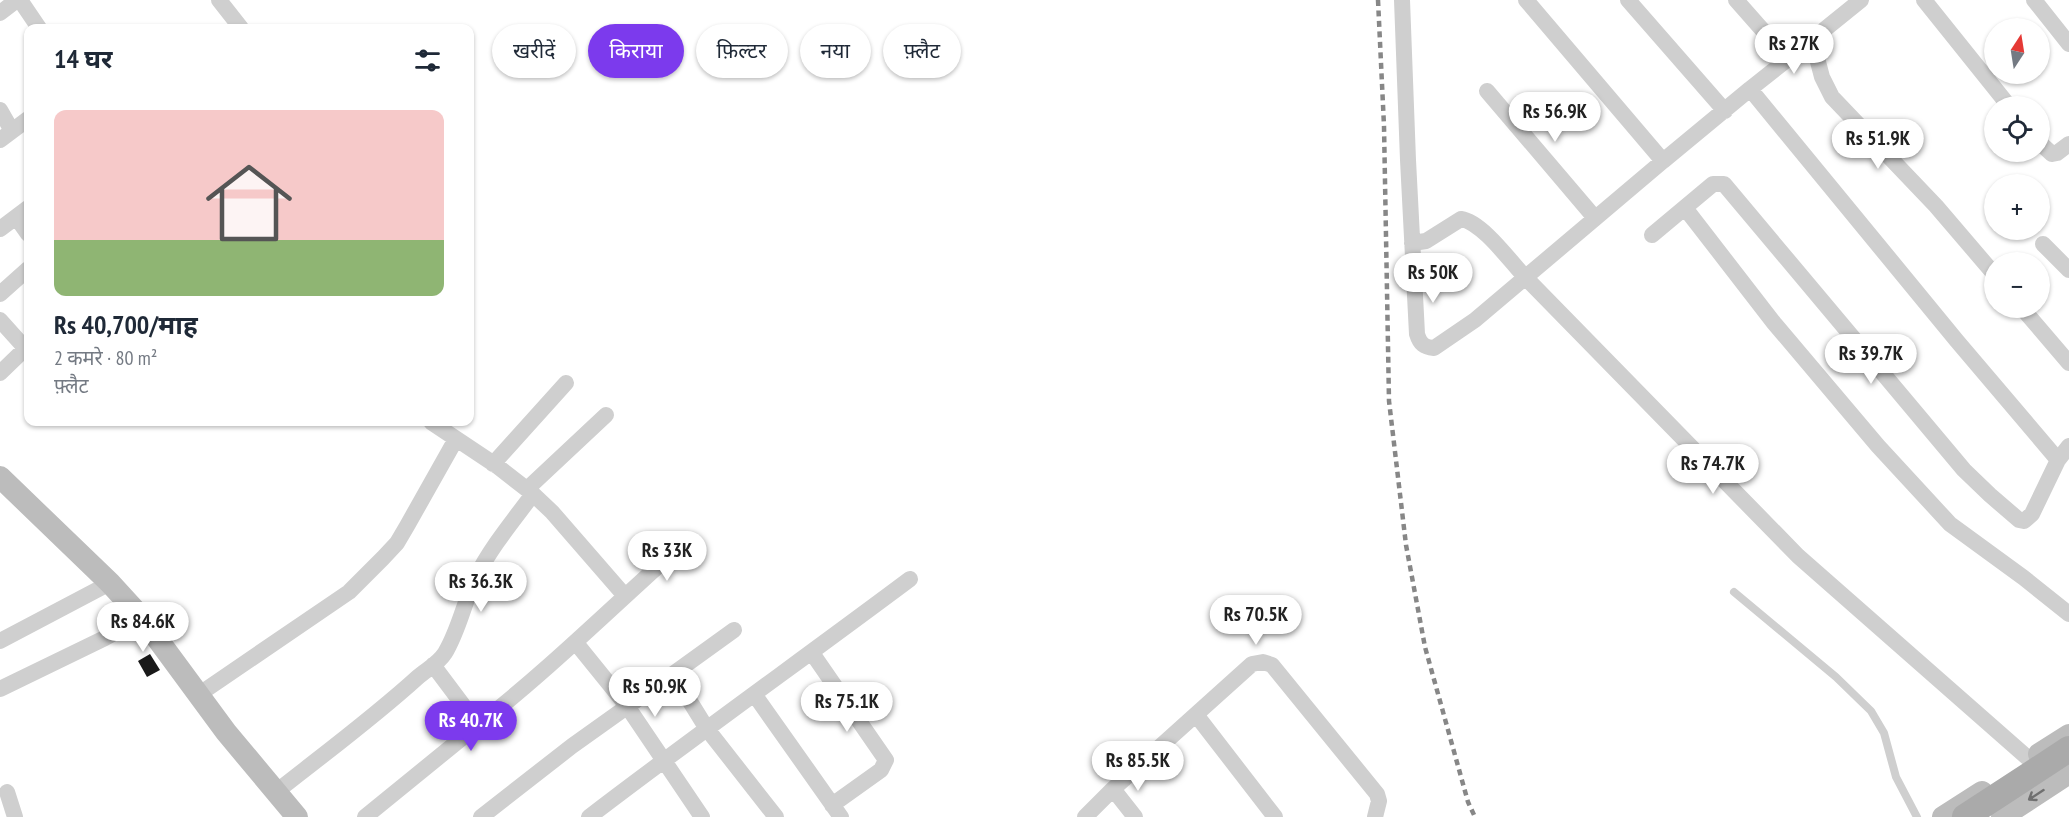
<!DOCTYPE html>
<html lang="hi">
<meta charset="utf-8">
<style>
:root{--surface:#fff;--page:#f2f2f3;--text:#1f2937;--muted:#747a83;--accent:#7c3aed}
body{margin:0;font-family:"PT Sans Narrow","Noto Sans Devanagari",sans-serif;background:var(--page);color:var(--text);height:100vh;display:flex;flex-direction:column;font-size:22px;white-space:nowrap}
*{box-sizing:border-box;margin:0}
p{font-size:20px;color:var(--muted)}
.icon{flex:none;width:33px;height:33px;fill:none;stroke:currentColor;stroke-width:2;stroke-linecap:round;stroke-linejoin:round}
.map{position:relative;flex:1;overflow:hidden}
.panel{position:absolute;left:24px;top:24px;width:450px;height:402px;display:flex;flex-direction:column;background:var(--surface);border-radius:12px;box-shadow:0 2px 4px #0004}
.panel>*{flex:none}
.hud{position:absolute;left:492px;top:24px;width:570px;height:54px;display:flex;gap:12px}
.needle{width:39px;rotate:12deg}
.fabs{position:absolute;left:1984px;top:18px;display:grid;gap:12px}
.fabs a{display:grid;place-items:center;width:66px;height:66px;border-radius:50%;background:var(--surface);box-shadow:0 2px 4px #0004;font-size:30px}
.price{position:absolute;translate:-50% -51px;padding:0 14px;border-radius:21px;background:#fff;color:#222;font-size:20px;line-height:39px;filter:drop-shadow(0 2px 3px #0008)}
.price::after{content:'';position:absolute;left:50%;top:36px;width:18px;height:14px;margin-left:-9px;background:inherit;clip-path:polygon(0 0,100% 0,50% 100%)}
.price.on{background:var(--accent);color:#fff}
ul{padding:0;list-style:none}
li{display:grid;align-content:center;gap:12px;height:318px;padding:0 30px}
li span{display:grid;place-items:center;height:186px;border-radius:12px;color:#555}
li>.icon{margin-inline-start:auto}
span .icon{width:108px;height:108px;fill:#fffc;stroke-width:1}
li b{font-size:26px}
h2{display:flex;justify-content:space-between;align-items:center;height:72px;padding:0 30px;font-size:26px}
.pill{padding:0 21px;border-radius:27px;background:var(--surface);box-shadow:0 2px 4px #0004;font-size:21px;line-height:54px}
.pill.on{background:var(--accent);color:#fff}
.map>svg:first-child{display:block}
.building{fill:#191919}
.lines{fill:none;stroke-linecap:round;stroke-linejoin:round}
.lane{stroke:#cfcfcf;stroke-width:8}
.street{stroke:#cfcfcf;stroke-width:16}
.secondary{stroke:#bcbcbc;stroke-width:22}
.primary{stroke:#aaa;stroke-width:26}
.rail{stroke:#878787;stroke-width:4.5;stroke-dasharray:6 4.5;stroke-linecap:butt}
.oneway{stroke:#707070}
</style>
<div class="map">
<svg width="2069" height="817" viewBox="0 0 2069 817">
<rect width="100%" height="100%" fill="#fff"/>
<!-- building -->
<path class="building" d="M150,654L160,670L147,677L138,661Z"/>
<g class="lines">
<!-- lane -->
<path class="lane" d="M1734,592L1836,677L1871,711L1884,733L1896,777L1917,817"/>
<!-- street -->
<path class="street" d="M20,0L39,28
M219,0L241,28
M1402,0L1408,160L1417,334C1420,344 1424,347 1434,348L1475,320L1663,161
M1526,0L1663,161L1750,89L1957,341L2058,460L2069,446
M1628,0L1725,111
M1736,0L1788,59L1861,0
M1924,0L2009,106
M2034,0L2069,44
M0,13L17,0
M1812,39L1822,77L1832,97L1936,206L1995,275
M1750,89L1788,59
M1487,91L1595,218
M0,110L12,131
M0,140L28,119
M2040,143L2052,154L2057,153L2069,144
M1685,208L1774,323L1878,446L1950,524L2024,578L2069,614
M16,217L28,234
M0,229L28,208
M1652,235L1713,184H1724L1964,470L1990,495L2019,520L2024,521L2032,514L2058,460
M1412,243L1426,241L1461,219C1482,222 1510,261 1525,277L1798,556L2030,760
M2043,244L2069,270
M0,294L28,269
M2022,308L2069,363
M0,320L26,349
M0,373L28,346
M493,464L566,383
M527,489L606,415
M533,494L552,512L625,596
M734,630L673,674L707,729L776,817
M0,641L110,583
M576,643L627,706L702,817
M812,653L886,760L881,770L832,805
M0,689L105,638L142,618
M754,694L841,817
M198,695L349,592L383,558L397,543L407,526L456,439
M1197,716L1275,817
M478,725C551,668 616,603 685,542
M1113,789L1135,817
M7,792L15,817
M276,792C324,754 373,718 418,677C427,669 438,664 445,653C459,630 464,602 476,577C491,547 513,521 533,494L497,466L431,422
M365,817L478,725L433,665
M481,817L572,746L673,674
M589,817C695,736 803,659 910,579
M1085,817L1113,789L1252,664L1263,662L1272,665L1377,794L1379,801L1375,817"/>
<!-- secondary -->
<path class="secondary" d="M0,477L110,583L142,618L226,732L297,817
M2039,754L2069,735
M1943,817L1982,792
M2002,817L2069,773"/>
<!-- primary -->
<path class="primary" d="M1965,817L2069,749"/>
<!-- rail -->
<path class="rail" d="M1378,0L1384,126L1389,401L1406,545L1425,647L1468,802L1475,817"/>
</g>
<!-- one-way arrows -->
<defs><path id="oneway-shaft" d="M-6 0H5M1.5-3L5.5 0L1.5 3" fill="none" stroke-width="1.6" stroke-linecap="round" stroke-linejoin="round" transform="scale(1.5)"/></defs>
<use class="oneway" href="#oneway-shaft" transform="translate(2036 795) rotate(147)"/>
</svg>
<div class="fabs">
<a><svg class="needle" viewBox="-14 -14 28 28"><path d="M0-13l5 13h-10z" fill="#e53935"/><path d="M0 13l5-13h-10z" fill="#747a83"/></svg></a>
<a><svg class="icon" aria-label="locate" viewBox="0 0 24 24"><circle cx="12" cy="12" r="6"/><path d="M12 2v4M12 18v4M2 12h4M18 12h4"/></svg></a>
<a>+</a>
<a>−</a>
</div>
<b class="price" style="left:1794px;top:75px">Rs 27K</b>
<b class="price" style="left:1555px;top:143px">Rs 56.9K</b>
<b class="price" style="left:1878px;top:170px">Rs 51.9K</b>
<b class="price" style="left:1433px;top:304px">Rs 50K</b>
<b class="price" style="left:1871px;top:385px">Rs 39.7K</b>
<b class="price" style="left:1713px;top:495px">Rs 74.7K</b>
<b class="price" style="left:667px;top:582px">Rs 33K</b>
<b class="price" style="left:481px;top:613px">Rs 36.3K</b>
<b class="price" style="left:1256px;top:646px">Rs 70.5K</b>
<b class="price" style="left:143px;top:653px">Rs 84.6K</b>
<b class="price" style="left:655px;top:718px">Rs 50.9K</b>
<b class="price" style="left:847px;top:733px">Rs 75.1K</b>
<b class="price on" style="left:471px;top:752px">Rs 40.7K</b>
<b class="price" style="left:1138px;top:792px">Rs 85.5K</b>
<div class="hud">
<a class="pill">खरीदें</a>
<a class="pill on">किराया</a>
<a class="pill">फ़िल्टर</a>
<a class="pill">नया</a>
<a class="pill">फ़्लैट</a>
</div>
<section class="panel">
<h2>14 घर<svg class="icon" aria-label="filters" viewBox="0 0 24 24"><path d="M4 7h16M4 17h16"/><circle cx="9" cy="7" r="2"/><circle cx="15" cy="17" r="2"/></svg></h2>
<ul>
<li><span style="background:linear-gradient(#f6c9c9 70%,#8fb573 0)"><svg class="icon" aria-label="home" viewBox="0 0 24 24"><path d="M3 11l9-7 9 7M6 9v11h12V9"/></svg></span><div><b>Rs 40,700/माह</b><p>2 कमरे · 80 m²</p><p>फ़्लैट</p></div></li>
</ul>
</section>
</div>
